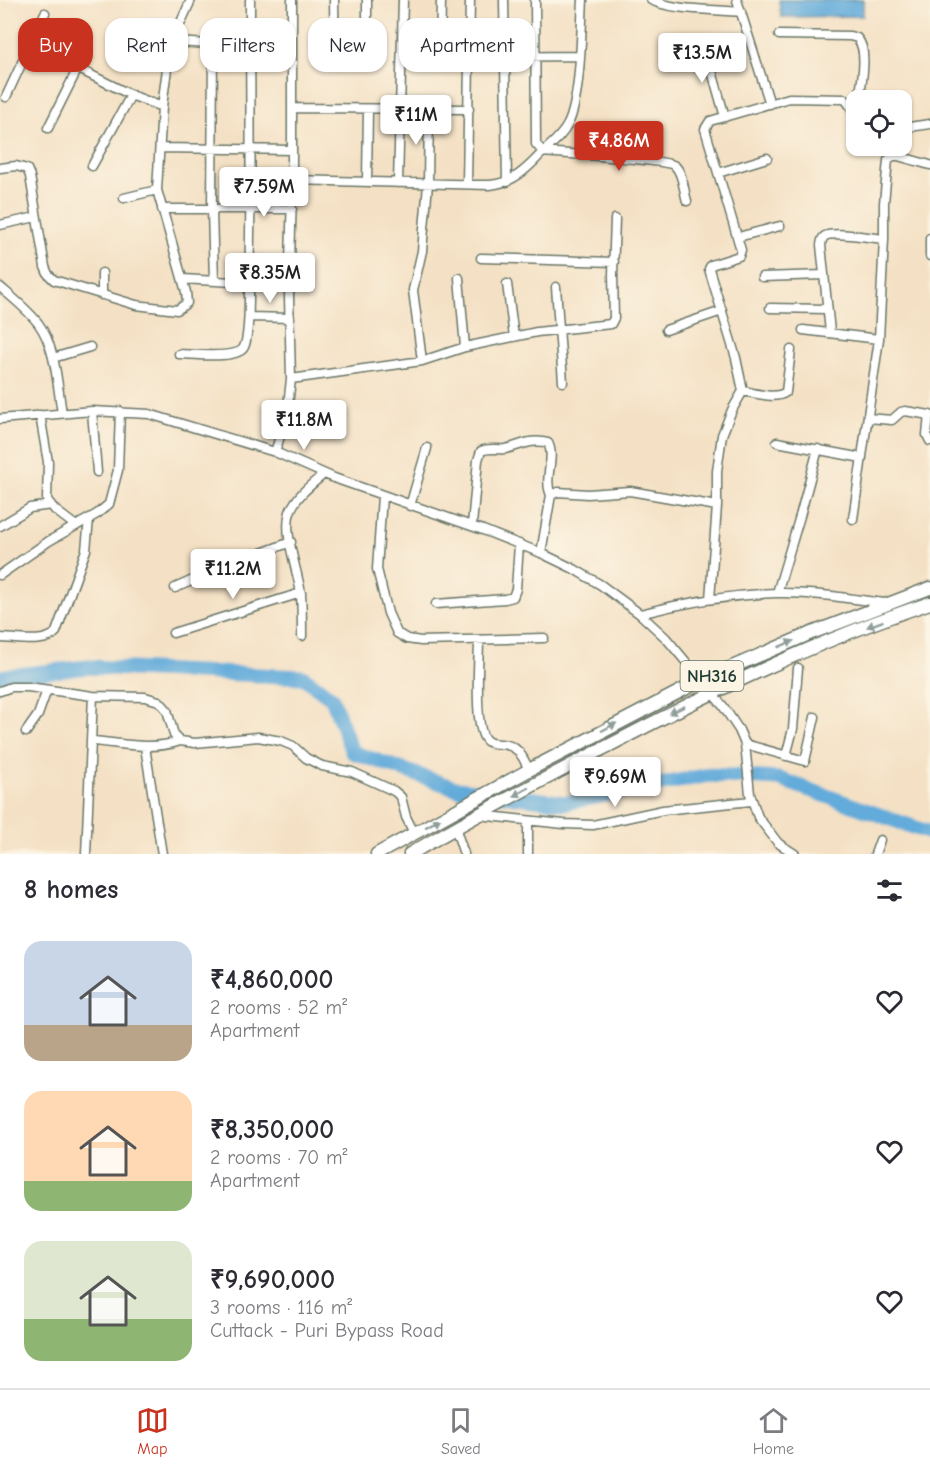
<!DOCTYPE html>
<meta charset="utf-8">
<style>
:root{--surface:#fff;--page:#f7f7f7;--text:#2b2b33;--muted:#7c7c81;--line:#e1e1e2;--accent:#c8321e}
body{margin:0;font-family:"Comic Neue",sans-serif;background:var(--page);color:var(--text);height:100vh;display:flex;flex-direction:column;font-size:22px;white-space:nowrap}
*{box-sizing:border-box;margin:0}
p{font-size:20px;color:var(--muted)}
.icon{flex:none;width:33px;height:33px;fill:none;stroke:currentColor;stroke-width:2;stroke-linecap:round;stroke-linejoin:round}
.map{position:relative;height:854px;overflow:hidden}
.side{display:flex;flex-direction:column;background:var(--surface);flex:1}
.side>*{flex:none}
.banner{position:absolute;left:18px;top:18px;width:600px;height:54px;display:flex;gap:12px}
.buttons{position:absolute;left:846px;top:90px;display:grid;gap:12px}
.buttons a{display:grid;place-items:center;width:66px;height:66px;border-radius:12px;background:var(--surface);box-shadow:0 2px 4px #0004;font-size:30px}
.price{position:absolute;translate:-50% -51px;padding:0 14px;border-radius:6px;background:#fff;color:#222;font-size:20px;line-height:39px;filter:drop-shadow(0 2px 3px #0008)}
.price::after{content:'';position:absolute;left:50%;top:36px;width:18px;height:14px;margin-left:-9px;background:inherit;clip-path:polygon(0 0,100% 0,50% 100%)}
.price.selected{background:var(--accent);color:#fff}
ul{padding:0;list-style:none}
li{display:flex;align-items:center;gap:18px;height:150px;padding:0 24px}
li span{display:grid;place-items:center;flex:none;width:168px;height:120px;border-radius:18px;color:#555}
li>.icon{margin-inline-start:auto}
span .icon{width:72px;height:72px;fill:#fffc;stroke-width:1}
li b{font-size:26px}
h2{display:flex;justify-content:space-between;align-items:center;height:72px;padding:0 24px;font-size:26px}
.tag{padding:0 21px;border-radius:18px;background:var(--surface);box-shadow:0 2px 4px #0004;font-size:21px;line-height:54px}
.tag.selected{background:var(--accent);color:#fff}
.tabs{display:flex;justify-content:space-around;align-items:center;height:84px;border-top:2px solid var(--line);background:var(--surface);font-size:16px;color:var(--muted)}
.tabs a{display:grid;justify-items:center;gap:3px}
.tabs .selected{color:var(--accent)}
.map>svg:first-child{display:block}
.water{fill:#62abda;stroke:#407487;stroke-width:1.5}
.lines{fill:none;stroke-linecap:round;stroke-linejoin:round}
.river{stroke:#62abda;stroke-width:15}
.minor-casing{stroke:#6a7667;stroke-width:11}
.highway-casing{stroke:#6a7667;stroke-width:15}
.minor{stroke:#fff;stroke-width:8}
.highway{stroke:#fff;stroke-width:12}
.oneway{fill:#8f9e9a}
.labels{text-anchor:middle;stroke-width:4.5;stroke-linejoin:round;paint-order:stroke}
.shield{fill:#fcf5e5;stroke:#617469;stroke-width:1.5}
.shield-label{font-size:18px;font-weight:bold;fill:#1f3d34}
</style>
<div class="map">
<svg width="930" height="854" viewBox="0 0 930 854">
<rect width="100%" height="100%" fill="#fcf5e5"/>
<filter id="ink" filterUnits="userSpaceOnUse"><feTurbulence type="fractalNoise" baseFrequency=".0167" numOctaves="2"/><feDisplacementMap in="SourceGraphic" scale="12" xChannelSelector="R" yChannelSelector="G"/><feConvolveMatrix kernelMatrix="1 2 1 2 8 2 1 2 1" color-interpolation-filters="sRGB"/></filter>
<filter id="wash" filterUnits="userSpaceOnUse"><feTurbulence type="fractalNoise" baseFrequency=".008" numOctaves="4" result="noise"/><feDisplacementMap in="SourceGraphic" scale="24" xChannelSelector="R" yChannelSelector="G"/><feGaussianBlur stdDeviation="1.35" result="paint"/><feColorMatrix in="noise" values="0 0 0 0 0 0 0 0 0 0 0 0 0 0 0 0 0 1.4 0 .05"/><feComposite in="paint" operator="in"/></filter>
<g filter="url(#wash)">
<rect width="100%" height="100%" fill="#f4e1c5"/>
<!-- water -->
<path class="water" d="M779,0H863V16L781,17Z"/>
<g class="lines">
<!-- river -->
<path class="river" d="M0,677L88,667L303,677L332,698L352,752L458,789L565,803L709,775L779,779L930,833"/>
</g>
</g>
<g filter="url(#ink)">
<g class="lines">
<defs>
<path id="minor" d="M334,0L335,58
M504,0L507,182
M535,0L536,144L543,152C562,154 667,159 675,166C683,173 684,192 687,201
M651,0C675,11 714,9 741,12
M737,0L770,104
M779,35L850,36L857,38C869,50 861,85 859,100
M367,41V0
M172,42L292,48
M704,43L725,117
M213,44L212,210L214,281
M31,45L131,95L162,107
M402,54L470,57L579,56
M440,56L441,0
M6,97L45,13
M292,108L469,109
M48,128L78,68
M902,128L930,124
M160,148L292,150
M92,166L131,95
M0,168L16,166L27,169L30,176L45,267L48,274L54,280L136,305L177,310L187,303L186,292L157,190L162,107L168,61L172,42L191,0
M718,173L767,158
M292,180L490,185C512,183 525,171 540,155C550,145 562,137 568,124C581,98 581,31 583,0
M367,182L368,109
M398,183L403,0
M467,184L470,0
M124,198L157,190
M162,209H292
M0,225L36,217
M738,237L780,226
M930,256V238
M481,258L614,262
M762,277L824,275
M459,278L465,347
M183,279L249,283
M507,284L514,337
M0,287C13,298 27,309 38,323C56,347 57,384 62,413
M556,287L563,382
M102,295V273
M770,308L827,309
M249,317L290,318
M666,330L722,311
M803,330L879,339
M830,332L821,245C822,241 821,239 825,236C834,231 872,238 884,239
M179,354C192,354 238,360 244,347C250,335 249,294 249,279C252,186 250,93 250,0
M53,358L90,347
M422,361L413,290L422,251L428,184L429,109
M291,379L422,361L465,347L537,332L611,324L614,318L613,274L615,219
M743,391C756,393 775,400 786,392L791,350
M92,411L97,472
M40,415L48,462L47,500L55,510L76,526
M929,415L927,435L930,441
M868,418L892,420L901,412L905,411L930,415
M0,419L92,411L149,414L275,452L334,478L483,530L541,553L574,569L601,585L640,614L666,638L723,706L739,730L745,744L750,794L758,817L778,843L795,854
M777,442L862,458
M275,452L287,415L291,379L289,297L292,193V0
M382,496L377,569L388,613L397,633L407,639L421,641L544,638
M410,506L427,448
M853,519L879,339L884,239V203L888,160L893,156H898L930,165
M472,525L478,460L481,451C489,447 496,450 505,449C520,446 531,438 548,443C556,458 543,478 551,495
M0,526L30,508L51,505
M541,553L551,495L558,492L588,494L630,491L717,506
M0,575L49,541L97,514L109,504L118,470L120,411
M175,588L223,567L291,542
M777,593L800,516L818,449
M710,599L717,506V471L722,435L732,410L743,391L736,358L709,269L711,265L739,256L741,250L705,129L710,121L789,98L845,99L856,114
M436,604L505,599L513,597L516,589L519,544
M640,614C685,602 730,595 776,593C813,592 850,599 886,603
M173,633L301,593
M302,636C302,622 302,608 301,594C298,571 283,534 290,512C296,496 312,484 324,474
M0,638C16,638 45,645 56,632L86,550L89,519
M479,641C479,659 473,731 487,741C491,744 496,744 500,744C518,745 522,755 529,770
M0,691L11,687H28L93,696L145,697L159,701L167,710L174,735L180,741L195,743L258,737L281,741L293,746L306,758L322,766L352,772L394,791L401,797L406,817L414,833
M26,732L38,715L47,690
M92,741C121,743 152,751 180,741
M745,744L805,761L815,717
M145,747L162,854
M786,756L793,729L798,668
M478,815L564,824L593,825L663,810L751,801
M455,827L464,854
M86,854L93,696
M528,854V821
M875,854L880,840"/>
<path id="highway" d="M377,854L529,770L702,680L809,634L930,588
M410,854C476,815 542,780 610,745C713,691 819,640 930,603"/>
</defs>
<!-- minor casing -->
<use href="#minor" class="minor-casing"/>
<!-- highway casing -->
<use href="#highway" class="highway-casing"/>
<!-- minor -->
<use href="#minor" class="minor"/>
<!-- highway -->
<use href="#highway" class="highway"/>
</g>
<!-- one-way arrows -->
<defs><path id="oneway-solid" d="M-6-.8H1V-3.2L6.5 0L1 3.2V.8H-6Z" transform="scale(1.5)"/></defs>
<g class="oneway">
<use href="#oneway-solid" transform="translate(875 624) rotate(159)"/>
<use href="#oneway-solid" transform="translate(786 644) rotate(-23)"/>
<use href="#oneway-solid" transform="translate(677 710) rotate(154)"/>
<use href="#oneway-solid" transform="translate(609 727) rotate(-28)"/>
<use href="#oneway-solid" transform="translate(521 792) rotate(151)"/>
<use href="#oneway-solid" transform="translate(433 823) rotate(-29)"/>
</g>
</g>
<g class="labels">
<!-- shield labels -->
<rect class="shield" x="680.5" y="661" width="63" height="30" rx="4.5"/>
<g class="shield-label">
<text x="712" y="682">NH316</text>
</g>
</g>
</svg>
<div class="buttons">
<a><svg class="icon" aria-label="locate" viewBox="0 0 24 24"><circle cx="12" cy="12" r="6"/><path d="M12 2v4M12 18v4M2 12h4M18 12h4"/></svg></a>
</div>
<b class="price" style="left:702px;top:84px">₹13.5M</b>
<b class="price" style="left:416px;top:146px">₹11M</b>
<b class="price selected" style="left:619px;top:172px">₹4.86M</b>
<b class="price" style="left:264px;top:218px">₹7.59M</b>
<b class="price" style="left:270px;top:304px">₹8.35M</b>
<b class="price" style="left:304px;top:451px">₹11.8M</b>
<b class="price" style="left:233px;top:600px">₹11.2M</b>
<b class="price" style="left:615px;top:808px">₹9.69M</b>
<div class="banner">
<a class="tag selected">Buy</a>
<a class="tag">Rent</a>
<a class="tag">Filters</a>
<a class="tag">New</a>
<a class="tag">Apartment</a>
</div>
</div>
<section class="side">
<h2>8 homes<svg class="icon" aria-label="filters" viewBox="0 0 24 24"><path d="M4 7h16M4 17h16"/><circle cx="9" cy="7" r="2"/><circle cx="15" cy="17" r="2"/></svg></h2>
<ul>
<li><span style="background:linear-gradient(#c9d6e8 70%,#b9a48a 0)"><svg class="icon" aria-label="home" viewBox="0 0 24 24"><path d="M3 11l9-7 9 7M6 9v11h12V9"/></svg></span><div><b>₹4,860,000</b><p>2 rooms · 52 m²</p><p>Apartment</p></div><svg class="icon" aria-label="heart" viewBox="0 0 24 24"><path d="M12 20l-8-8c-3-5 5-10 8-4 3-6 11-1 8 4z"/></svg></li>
<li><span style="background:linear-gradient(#ffd9b3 75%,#8fb573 0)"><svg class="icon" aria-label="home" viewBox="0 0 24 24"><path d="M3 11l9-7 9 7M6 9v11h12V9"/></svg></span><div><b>₹8,350,000</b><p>2 rooms · 70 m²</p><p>Apartment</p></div><svg class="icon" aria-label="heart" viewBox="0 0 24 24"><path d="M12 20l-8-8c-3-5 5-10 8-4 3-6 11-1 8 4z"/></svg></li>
<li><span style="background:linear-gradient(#dfe7d0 65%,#8fb573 0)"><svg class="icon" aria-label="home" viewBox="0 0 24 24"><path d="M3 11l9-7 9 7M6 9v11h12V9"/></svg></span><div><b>₹9,690,000</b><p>3 rooms · 116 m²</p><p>Cuttack - Puri Bypass Road</p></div><svg class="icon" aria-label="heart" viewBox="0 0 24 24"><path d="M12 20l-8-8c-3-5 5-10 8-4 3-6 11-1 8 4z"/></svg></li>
</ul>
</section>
<nav class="tabs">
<a class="selected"><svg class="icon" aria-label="map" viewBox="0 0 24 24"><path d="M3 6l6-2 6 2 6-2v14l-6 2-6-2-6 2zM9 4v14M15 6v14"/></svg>Map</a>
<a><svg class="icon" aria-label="saved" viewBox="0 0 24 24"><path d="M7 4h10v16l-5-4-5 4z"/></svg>Saved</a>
<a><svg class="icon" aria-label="home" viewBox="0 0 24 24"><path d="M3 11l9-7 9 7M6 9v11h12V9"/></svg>Home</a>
</nav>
